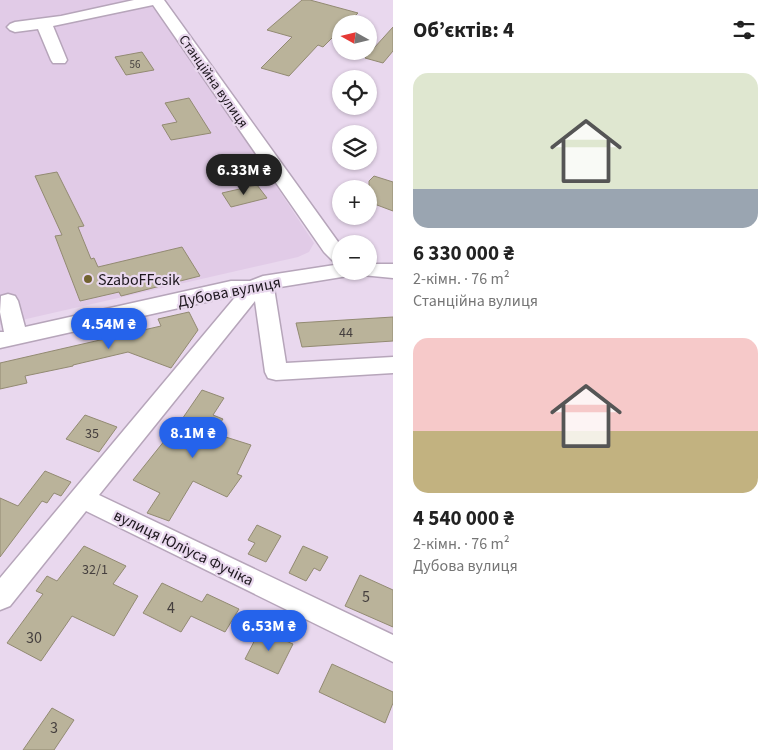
<!DOCTYPE html>
<html lang="uk">
<meta charset="utf-8">
<style>
:root{--surface:#fff;--page:#f2f2f2;--text:#222;--muted:#767676;--accent:#2563eb}
body{margin:0;font-family:"Source Sans 3",sans-serif;background:var(--page);color:var(--text);height:100vh;display:flex;flex-direction:column;font-size:19px;white-space:nowrap}
*{box-sizing:border-box;margin:0}
p{font-size:16px;color:var(--muted)}
.icon{flex:none;width:28px;height:28px;fill:none;stroke:currentColor;stroke-width:2;stroke-linecap:round;stroke-linejoin:round}
.map{position:relative;flex:1;overflow:hidden}
.side{display:flex;flex-direction:column;background:var(--surface);width:385px}
.side>*{flex:none}
.needle{width:32px;rotate:278deg}
.tools{position:absolute;left:332px;top:15px;display:grid;gap:10px}
.tools a{display:grid;place-items:center;width:45px;height:45px;border-radius:50%;background:var(--surface);box-shadow:0 1px 4px #0004;font-size:25px}
.price{position:absolute;translate:-50% -42px;padding:0 11px;border-radius:18px;background:var(--accent);color:#fff;font-size:16px;line-height:32px;filter:drop-shadow(0 1px 2px #0008)}
.price::after{content:'';position:absolute;left:50%;top:30px;width:15px;height:11px;margin-left:-8px;background:inherit;clip-path:polygon(0 0,100% 0,50% 100%)}
.price.current{background:#222;color:#fff}
ul{padding:0;list-style:none}
li{display:grid;align-content:center;gap:10px;height:265px;padding:0 20px}
li span{display:grid;place-items:center;height:155px;border-radius:15px;color:#555}
li>.icon{margin-inline-start:auto}
span .icon{width:90px;height:90px;fill:#fffc;stroke-width:1}
li b{font-size:21px}
h2{display:flex;justify-content:space-between;align-items:center;height:60px;padding:0 20px;font-size:21px}
main{display:flex;flex:1;min-height:0}
.map>svg:first-child{display:block}
.built{fill:#e1cbe7}
.building{fill:#bab39a;stroke:#928a72}
.lines{fill:none;stroke-linecap:round;stroke-linejoin:round}
.minor-casing{stroke:#b6a5ba;stroke-width:3}
.minor{fill:#fff;fill-rule:evenodd}
.poi-dot{fill:#716330;stroke:#e9d8ee;stroke-width:2}
.labels{text-anchor:middle;stroke-width:4.5;stroke-linejoin:round;paint-order:stroke}
.far-number-label{font-size:11px;fill:#453f3e}
.far-street-label{font-size:14px;fill:#1e181f;stroke:#e9d8ee}
.number-label{font-size:14px;fill:#453f3e}
.poi-label{font-size:16px;fill:#1e181f;stroke:#e9d8ee;text-anchor:start}
.street-label{font-size:16px;fill:#1e181f;stroke:#e9d8ee}
.near-number-label{font-size:16px;fill:#453f3e}
</style>
<main>
<div class="map">
<svg width="393" height="750" viewBox="0 0 393 750">
<rect width="100%" height="100%" fill="#e9d8ee"/>
<!-- built -->
<path class="built" d="M0,0H153L314,243L309,252L298,257L0,325Z"/>
<!-- building -->
<path class="building" d="M302,0H310L358,13L347,24H341V29L323,47L318,45L289,76L261,68L292,37L267,30Z
M393,27V51L383,63L365,58Z
M142,52L154,70L126,75L115,57Z
M189,98L211,133L171,140L162,125L177,122L165,103Z
M57,172L84,226L78,227L91,259L94,258L98,267L182,247L200,276L121,296L119,292L80,301L55,236L62,235L35,176Z
M374,176L393,182V211L369,202V181Z
M257,185L267,198L231,207L222,193Z
M189,312L198,330L171,368L128,352L73,365V366L25,376L27,383L0,389V363L161,326L158,319Z
M393,317V341L302,347L296,323Z
M202,390L224,398L213,415L223,419L213,433L251,445L237,474L242,476L227,497L193,481L169,521L147,513L160,493L133,480L165,440L167,441Z
M85,415L117,427L99,452L66,439Z
M45,471L71,482L61,496L54,493L47,503L42,501L0,557V498L18,506Z
M257,525L281,536L266,562L248,554L255,543L248,540Z
M84,546L126,566L113,584L138,596L114,636L72,616L41,661L7,643L43,594L36,591L47,576L57,581Z
M303,546L328,557L320,571L314,568L306,581L289,573Z
M360,575L393,590V627L345,606Z
M162,583L202,602L207,594L239,609L225,632L191,616L181,632L143,613Z
M260,630L293,644L278,674L245,659Z
M332,664L393,692V703L385,723L319,692Z
M52,708L74,720L54,750H23Z"/>
<g class="lines">
<defs>
<path id="minor" d="M134,0H164L341,246V263L334,262L324,252L153,5L53,26L67,60L65,63H53L51,60L38,29L15,32L10,30L7,27L10,24L15,22L61,16Z
M341,264V271H351L348,276L274,288L286,363L393,357V373L276,380L268,378L265,372L255,301L99,495L393,635V662L86,511L10,606L0,610V578L237,295L0,348V332H4L0,312L1,296L8,294L15,296L18,301L25,327L231,281H250L263,276Z
M369,264H393V278L362,275L360,271H369Z"/>
</defs>
<!-- minor casing -->
<use href="#minor" class="minor-casing"/>
<!-- minor -->
<use href="#minor" class="minor"/>
</g>
<!-- markers -->
<circle class="poi-dot" cx="88" cy="279" r="5"/>
<g class="labels">
<!-- far-number labels -->
<g class="far-number-label">
<text x="135" y="68">56</text>
</g>
<!-- far-street labels -->
<g class="far-street-label">
<text transform="translate(214 81) rotate(55)" y="5">Станційна вулиця</text>
</g>
<!-- number labels -->
<g class="number-label">
<text x="346" y="337">44</text>
<text x="92" y="438">35</text>
<text x="95" y="574">32/1</text>
</g>
<!-- poi labels -->
<g class="poi-label">
<text x="98" y="285">SzaboFFcsik</text>
</g>
<!-- street labels -->
<g class="street-label">
<text transform="translate(229 291) rotate(-11)" y="6">Дубова вулиця</text>
<text transform="translate(184 547) rotate(26)" y="6">вулиця Юліуса Фучіка</text>
</g>
<!-- near-number labels -->
<g class="near-number-label">
<text x="366" y="602">5</text>
<text x="171" y="613">4</text>
<text x="34" y="643">30</text>
<text x="54" y="733">3</text>
</g>
</g>
</svg>
<div class="tools">
<a><svg class="needle" viewBox="-14 -14 28 28"><path d="M0-13l5 13h-10z" fill="#e53935"/><path d="M0 13l5-13h-10z" fill="#767676"/></svg></a>
<a><svg class="icon" aria-label="locate" viewBox="0 0 24 24"><circle cx="12" cy="12" r="6"/><path d="M12 2v4M12 18v4M2 12h4M18 12h4"/></svg></a>
<a><svg class="icon" aria-label="layers" viewBox="0 0 24 24"><path d="M12 4l9 5-9 5-9-5zM3 14l9 5 9-5"/></svg></a>
<a>+</a>
<a>−</a>
</div>
<b class="price current" style="left:244px;top:196px">6.33M ₴</b>
<b class="price" style="left:109px;top:350px">4.54M ₴</b>
<b class="price" style="left:193px;top:459px">8.1M ₴</b>
<b class="price" style="left:269px;top:652px">6.53M ₴</b>
</div>
<section class="side">
<h2>Об’єктів: 4<svg class="icon" aria-label="filters" viewBox="0 0 24 24"><path d="M4 7h16M4 17h16"/><circle cx="9" cy="7" r="2"/><circle cx="15" cy="17" r="2"/></svg></h2>
<ul>
<li><span style="background:linear-gradient(#dfe7d0 75%,#9aa5b1 0)"><svg class="icon" aria-label="home" viewBox="0 0 24 24"><path d="M3 11l9-7 9 7M6 9v11h12V9"/></svg></span><div><b>6 330 000 ₴</b><p>2-кімн. · 76 m²</p><p>Станційна вулиця</p></div></li>
<li><span style="background:linear-gradient(#f6c9c9 60%,#c2b280 0)"><svg class="icon" aria-label="home" viewBox="0 0 24 24"><path d="M3 11l9-7 9 7M6 9v11h12V9"/></svg></span><div><b>4 540 000 ₴</b><p>2-кімн. · 76 m²</p><p>Дубова вулиця</p></div></li>
</ul>
</section>
</main>
